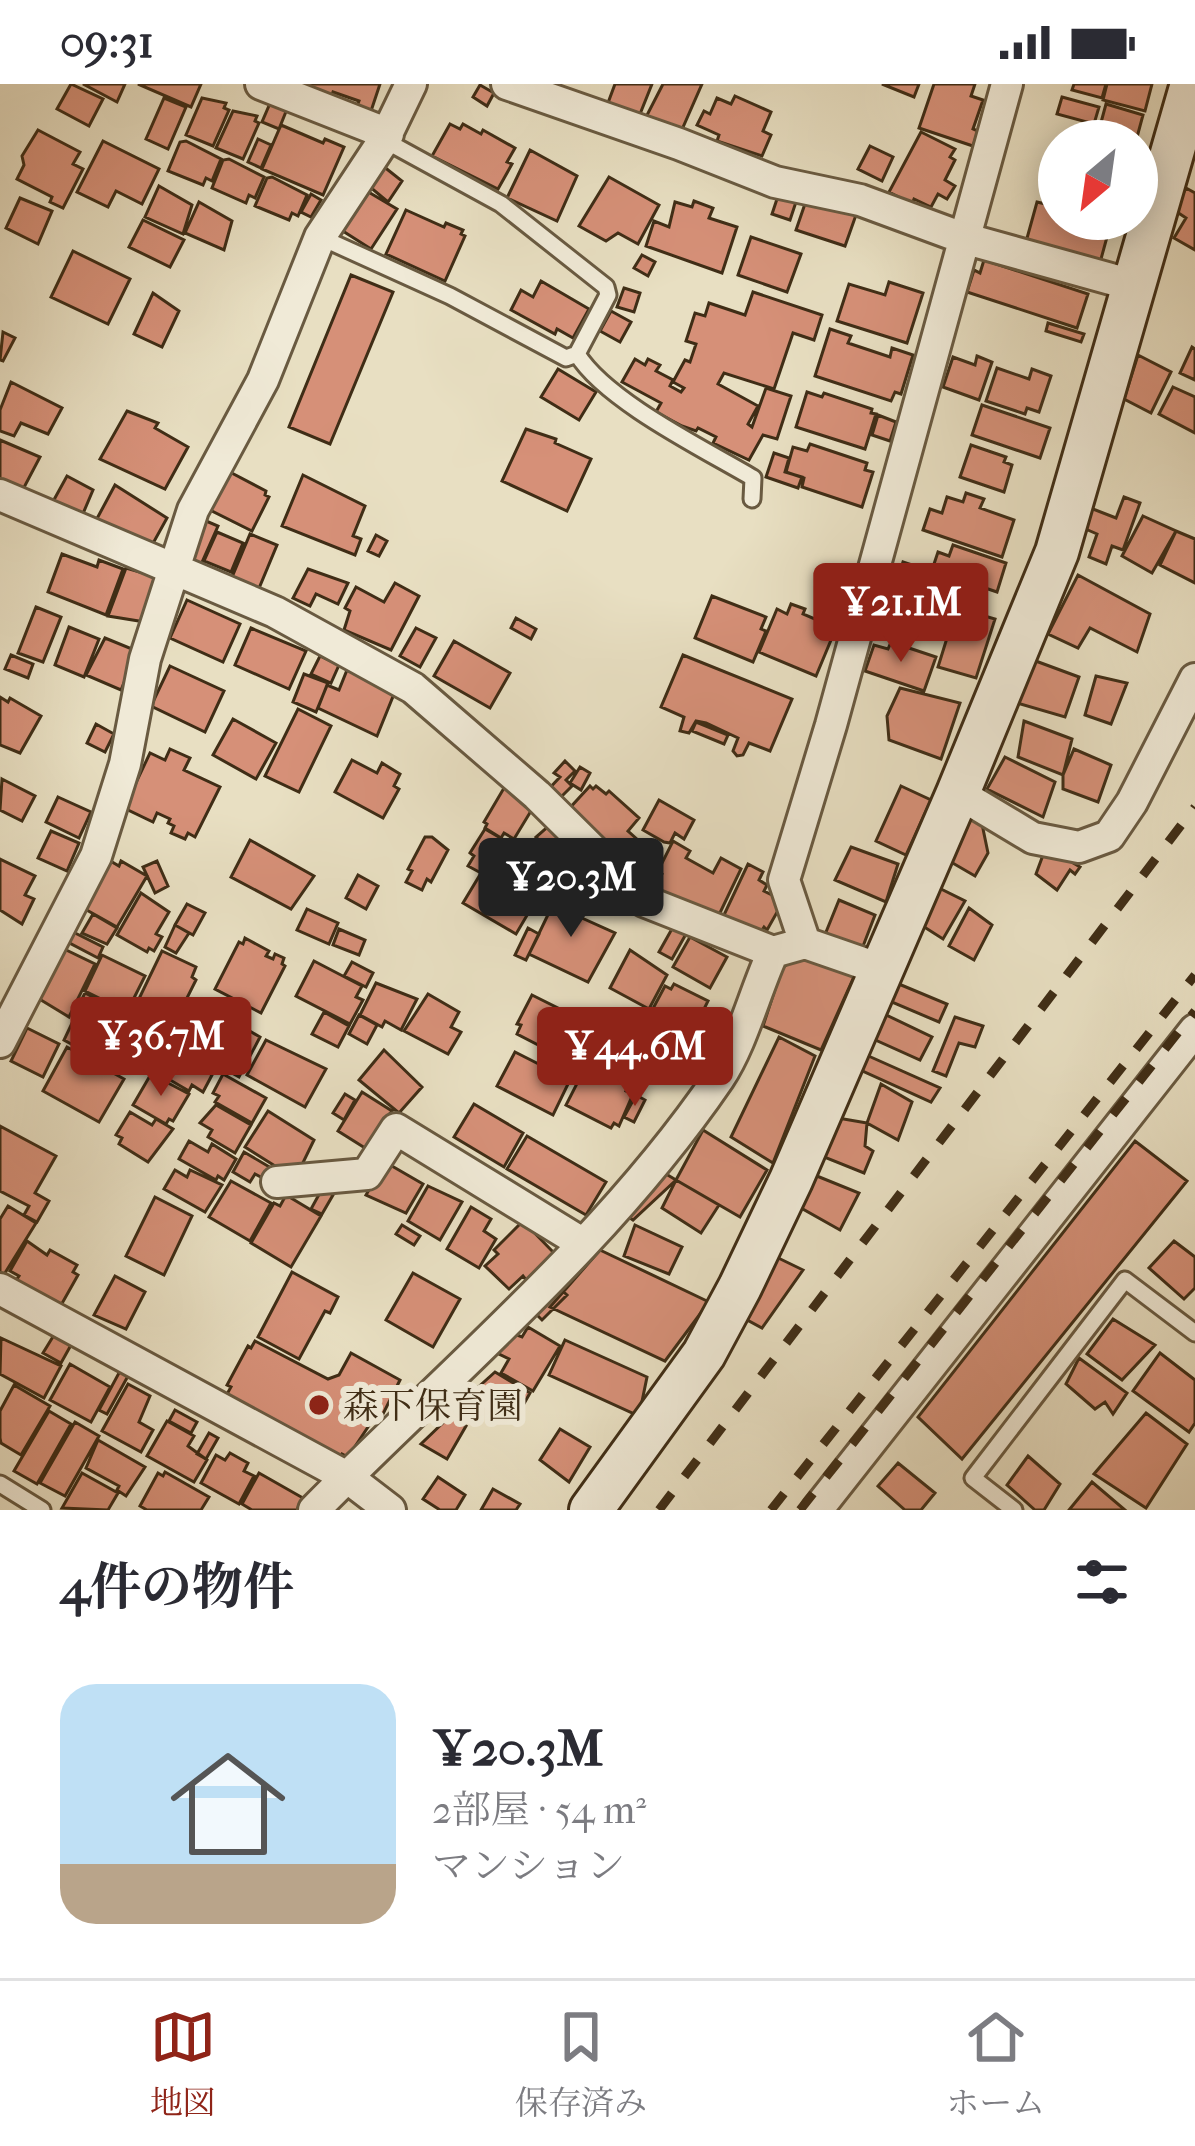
<!DOCTYPE html>
<html lang="ja">
<meta charset="utf-8">
<style>
:root{--surface:#fff;--page:#f2f2f3;--text:#2b2b33;--muted:#7c7c81;--line:#e1e1e2;--accent:#8f2418}
body{margin:0;font-family:"IM FELL French Canon","Noto Serif JP",serif;background:var(--page);color:var(--text);height:100vh;display:flex;flex-direction:column;font-size:45px;white-space:nowrap}
*{box-sizing:border-box;margin:0}
p{font-size:39px;color:var(--muted)}
.icon{flex:none;width:66px;height:66px;fill:none;stroke:currentColor;stroke-width:2;stroke-linecap:round;stroke-linejoin:round}
.map{position:relative;height:1426px;overflow:hidden}
.drawer{display:flex;flex-direction:column;background:var(--surface);flex:1}
.drawer>*{flex:none}
.needle{width:78px;rotate:209deg}
.controls{position:absolute;left:1038px;top:36px;display:grid;gap:24px}
.controls a{display:grid;place-items:center;width:120px;height:120px;border-radius:50%;background:var(--surface);box-shadow:0 6px 30px #0003;font-size:60px}
.price{position:absolute;translate:-50% -102px;padding:0 27px;border-radius:12px;background:var(--accent);color:#fff;font-size:39px;line-height:78px;filter:drop-shadow(0 3px 6px #0008)}
.price::after{content:'';position:absolute;left:50%;top:72px;width:36px;height:27px;margin-left:-18px;background:inherit;clip-path:polygon(0 0,100% 0,50% 100%)}
.price.current{background:#222;color:#fff}
ul{padding:0;list-style:none}
li{display:flex;align-items:center;gap:36px;height:300px;padding:0 60px}
li span{display:grid;place-items:center;flex:none;width:336px;height:240px;border-radius:36px;color:#555}
li>.icon{margin-inline-start:auto}
span .icon{width:144px;height:144px;fill:#fffc;stroke-width:1}
li b{font-size:51px}
h2{display:flex;justify-content:space-between;align-items:center;height:144px;padding:0 60px;font-size:51px}
.status{display:flex;justify-content:space-between;align-items:center;height:84px;padding:0 60px;background:var(--surface);direction:ltr}
.status svg{height:33px;fill:currentColor}
.tabs{display:flex;justify-content:space-around;align-items:center;height:168px;border-top:3px solid var(--line);background:var(--surface);font-size:33px;color:var(--muted)}
.tabs a{display:grid;justify-items:center;gap:6px}
.tabs .current{color:var(--accent)}
.map>svg:first-child{display:block}
.building{fill:#d69078;stroke:#3f2d16;stroke-width:3}
.lines{fill:none;stroke-linecap:round;stroke-linejoin:round}
.lane-casing{stroke:#695a41;stroke-width:21}
.street-casing{stroke:#695a41;stroke-width:36}
.secondary-casing{stroke:#3f2d16;stroke-width:48}
.lane{stroke:#f0ead7;stroke-width:15}
.street{stroke:#f0ead7;stroke-width:30}
.secondary{stroke:#f0ead7;stroke-width:42}
.rail{stroke:#3f2d16;stroke-width:9;stroke-dasharray:21 21;stroke-linecap:butt}
.poi-dot{fill:#8f2418;stroke:#f0ead7;stroke-width:4.5}
.labels{text-anchor:middle;stroke-width:12;stroke-linejoin:round;paint-order:stroke}
.poi-label{font-size:36px;fill:#3f2d16;stroke:#f0ead7;text-anchor:start}
</style>
<div class="status"><b>09:31</b><svg viewBox="0 0 49 12"><path d="M0 12V9h3v3zM5 12V6h3v6zM10 12V3h3v9zM15 12V0h3v12zM26 1h20v11H26zM47 4h2v5h-2z"/></svg></div>
<div class="map">
<svg width="1195" height="1426" viewBox="0 0 1195 1426">
<rect width="100%" height="100%" fill="#e8dfc2"/>
<filter id="stains"><feTurbulence type="fractalNoise" baseFrequency=".00167" numOctaves="4"/><feColorMatrix values="0 0 0 0 .2 0 0 0 0 .09 0 0 0 0 .02 0 0 0 .5 -.17"/></filter>
<radialGradient id="worn" r=".72"><stop offset=".6" stop-color="#630" stop-opacity="0"/><stop offset="1" stop-color="#630" stop-opacity=".3"/></radialGradient>
<!-- building -->
<path class="building" d="M71,0L103,15L89,42L57,25Z
M83,0H125L117,18Z
M138,0H201L191,23Z
M305,0H380L371,27L357,22L359,17L333,8L330,16L307,7L309,1Z
M615,0H652L636,40L605,27Z
M663,0H702L680,50L645,35Z
M882,0H919L914,13Z
M934,0H975L971,12L983,16L973,45L978,47L973,62L919,44Z
M1074,0H1106L1102,14L1072,6Z
M1107,0H1152L1145,27L1103,16Z
M480,1L494,9L487,22L473,13Z
M735,12L771,28L763,47L771,51L762,72L717,57L719,51L697,41L704,27L710,30L717,14L731,20Z
M1062,13L1099,23L1094,40L1057,30Z
M164,14L186,23L168,65L146,55Z
M202,14L226,19L224,24L229,26L213,62L186,51Z
M271,17L287,25L279,45L262,38Z
M1106,20L1143,31L1136,57H1096Z
M233,27L257,32L255,37L259,39L243,75L216,64Z
M450,40L460,45L463,40L481,50L483,46L515,64L507,78L512,80L498,105L432,72Z
M281,41L323,59L325,55L344,63L323,111L262,85Z
M38,46L80,68L73,80L83,85L63,124L50,118L52,113L17,95L24,81L22,72Z
M921,48L955,65L950,73L955,76L945,96L955,102L947,115L938,110L931,123L914,115L912,120L889,108Z
M258,55L271,61L261,84L248,78Z
M103,57L159,85L142,120L116,107L108,123L77,108Z
M186,57L221,75L212,97L206,94L203,101L168,87L180,58Z
M870,62L893,73L882,97L858,85Z
M530,66L577,92L557,137L507,114Z
M229,75L264,93L255,114L249,111L246,119L212,104L223,76Z
M383,82L402,97L388,118L370,103Z
M272,93L307,111L298,132L292,129L289,136L255,122L267,94Z
M609,93L659,121L638,160L618,149L606,157L579,142Z
M159,102L192,121L183,150L145,133Z
M360,103L397,125L371,165L335,142Z
M1186,104L1195,109V166L1174,154L1186,134L1174,126Z
M311,110L321,116L311,133L301,128Z
M778,112L796,118L790,136L772,130Z
M20,114L52,127L38,160L6,144Z
M807,114L856,131L845,162L796,146Z
M694,117L713,124L709,134L737,143L722,189L646,162L654,137L669,143L675,118L692,123Z
M199,118L232,137L224,166L185,149Z
M1037,118L1058,123L1059,135H1082L1110,142L1098,186L1024,165Z
M406,126L444,143L446,139L463,146L461,150L465,152L445,197L386,170Z
M143,136L184,156L170,183L129,163Z
M751,153L801,170L787,208L738,191Z
M73,167L130,195L108,240L51,213Z
M642,171L655,178L648,192L634,184Z
M984,176L1088,210L1077,244L967,208L974,186L980,189Z
M351,191L393,208L330,360L289,343Z
M541,197L589,225L573,254L557,245L555,250L511,226L521,206L533,213Z
M889,198L923,209L907,259L837,237L849,200L885,211Z
M624,204L640,209L634,228L617,223Z
M753,208L822,231L814,256L793,249L774,305L724,289L718,300L758,322L748,340L752,343L766,304L791,312L777,355L763,351L749,376L713,359L716,353L698,344L696,347L682,342L656,328L661,319L622,298L635,275L645,281L648,275L660,281L656,287L673,296L670,302L681,308L684,304L673,298L685,276L690,278L696,260L686,257L695,229L705,232L709,219L745,231Z
M153,209L179,227L162,263L134,250Z
M611,227L631,238L620,258L600,247Z
M1048,239L1084,250L1081,258L1046,247Z
M830,245L851,252L848,259L890,273L892,264L913,271L901,310L895,308L891,317L815,292Z
M3,248L15,254L3,277L0,276Z
M1192,263L1195,265V296L1180,289Z
M1138,271L1171,288L1151,329L1124,315Z
M977,272L992,278L979,316L943,303L953,273L975,281Z
M997,284L1029,295L1032,285L1051,292L1039,328L1027,324L1025,330L986,317Z
M558,285L596,308L579,336L541,313Z
M11,298L62,324L48,350L21,339L14,352L0,347V326Z
M1173,303L1195,313V349L1159,330Z
M807,308L822,313L824,309L872,325L871,329L876,330L865,365L796,343Z
M982,321L1050,344L1040,374L972,351Z
M127,327L158,339L155,344L188,363L165,405L100,375Z
M878,331L896,338L890,357L872,351Z
M526,345L556,355L555,359L591,375L567,427L502,397Z
M0,356L40,373L20,411L0,400Z
M810,360L867,379L865,386L873,388L862,423L802,403L804,394L786,388L793,363L807,367Z
M971,361L1006,373L1004,378L1012,381L1004,408L960,393Z
M774,369L789,374L785,388L802,393L798,404L766,393Z
M226,386L266,407L265,411L269,413L252,447L210,426Z
M303,391L365,422L353,452L361,455L355,471L282,442Z
M67,392L93,406L79,439L50,423Z
M115,401L167,434L146,472L93,442Z
M966,409L984,415L980,424L1014,436L1002,473L923,446L930,425L942,429L947,413L963,418Z
M1124,413L1140,419L1123,466L1112,462L1106,480L1089,473L1097,450L1081,443L1088,423L1116,434Z
M1143,432L1176,447L1152,489L1122,472Z
M199,434L218,442L199,485L180,477Z
M1176,447L1195,455V499L1160,481Z
M217,448L243,459L231,488L204,477Z
M250,450L277,461L257,509L230,498Z
M376,451L387,457L379,472L368,467Z
M953,461L1006,479L997,508L932,486L938,468L949,472Z
M62,470L97,483L99,476L123,485L106,531L48,508Z
M903,478L918,483L912,499L898,494Z
M126,484L157,493L145,538L108,532Z
M308,485L348,499L338,520L316,510L310,522L293,514Z
M1078,491L1150,530L1137,568L1090,544L1078,564L1048,550Z
M395,499L419,512L391,566L344,546L350,527L345,524L356,503L384,518Z
M712,512L766,533L761,545L766,547L753,578L695,554Z
M187,516L240,540L223,578L170,554Z
M791,520L805,525L803,530L836,544L816,592L759,568L777,525L787,530Z
M36,523L61,533L43,578L18,569Z
M971,528L995,535L976,594L938,583L951,541L965,545Z
M516,534L536,545L531,555L511,544Z
M69,543L99,555L84,593L55,581Z
M251,544L306,567L289,605L235,581Z
M416,544L436,554L420,583L400,572Z
M105,554L137,567L121,606L86,591Z
M454,557L510,589L490,624L434,592Z
M891,558L936,573L924,607L865,587L874,561L888,565Z
M11,571L33,580L28,594L5,585Z
M683,571L792,615L770,667L749,659L743,671L737,672L733,667L738,654L706,639L696,637L689,649L680,647L684,633L661,623Z
M320,572L339,581L331,599L311,590Z
M1033,576L1079,593L1065,633L1017,619Z
M170,582L224,607L205,648L151,622Z
M347,586L396,605L377,652L318,624L327,601L339,606Z
M304,590L328,599L316,628L293,618Z
M1096,592L1127,599L1111,640L1085,631Z
M900,604L960,619L941,675L889,656L887,632Z
M0,613L8,618L10,614L41,632L20,669L0,661Z
M298,625L331,642L299,708L265,692Z
M233,635L276,659L256,695L213,671Z
M1024,637L1072,655L1063,691L1018,673Z
M696,638L728,651L724,660L692,647Z
M96,640L114,650L105,668L87,659Z
M170,665L190,674L184,686L220,703L195,753L188,749L185,755L171,749L174,742L168,739L170,735L157,729L153,738L124,724L150,669L165,676Z
M1074,665L1111,681L1098,718L1063,705V691Z
M1005,673L1055,698L1043,733L987,705Z
M352,676L377,689L382,679L400,690L394,702L399,705L383,734L335,708Z
M565,677L575,687L566,696L572,702L555,719L545,709L560,693L554,689Z
M580,683L590,689L581,706L570,699Z
M2,695L35,712L22,737L0,726Z
M590,702L593,705L596,702L606,710L609,707L639,734L628,747L638,756L619,777L567,727Z
M901,702L931,716L906,771L876,757Z
M504,704L534,722L514,755L504,749L501,754L485,744L487,740L484,738Z
M58,713L91,728L79,754L46,738Z
M659,716L694,736L684,755L675,749L670,759L664,758L643,746Z
M965,731L982,740L988,769L975,792L944,774Z
M552,739L568,756L553,771L536,753Z
M485,745L516,763L508,777L546,799L516,850L463,819L481,789L468,782L474,772L470,769Z
M51,747L79,759L67,787L38,774Z
M425,753H432L448,766L431,798L427,795L422,806L406,798L412,787L408,785Z
M250,756L314,792L291,825L231,793Z
M673,757L690,767L686,774L713,789L721,774L741,785L717,835L659,813L662,807L655,803L662,790L658,787Z
M851,763L898,780L886,818L835,796Z
M1046,763L1080,783L1075,790L1070,786L1057,806L1036,790Z
M571,766L597,784L578,813L551,796Z
M0,775L35,792L25,811L34,815L22,840L0,826Z
M107,775L119,782L121,777L147,792L117,843L76,820Z
M157,777L168,802L155,809L143,783Z
M748,780L763,788L759,796L767,801L764,807L780,815L776,821L780,823L767,846L764,843L760,849L723,833Z
M358,791L378,802L366,825L346,814Z
M937,803L965,817L943,855L918,839Z
M141,809L169,828L156,850L162,853L154,867L149,864L147,868L117,851Z
M557,812L586,825L582,834L615,849L588,898L529,870Z
M839,816L875,831L860,870L822,858Z
M187,820L205,829L193,851L175,841Z
M969,824L992,841L974,876L949,862Z
M307,825L338,839L329,860L297,846Z
M93,830L117,844L107,860L82,849Z
M175,841L189,849L176,869L165,863Z
M673,843L686,850L672,875L659,868Z
M528,844L539,850L526,876L515,871Z
M67,845L103,863L98,874L62,855Z
M339,845L365,856L359,871L333,861Z
M690,853L727,873L710,904L673,883Z
M245,854L269,867L266,872L273,875L275,870L284,874L282,880L285,882L261,929L215,905L239,858L243,860Z
M60,863L95,880L69,933L36,913Z
M630,866L667,891L649,925L610,904Z
M162,867L196,883L192,893L196,896L172,944L134,925Z
M806,867L857,886L821,966L763,942L782,884Z
M102,871L145,892L127,928L85,907Z
M314,877L362,902L356,913L363,916L350,940L296,912Z
M352,878L373,889L366,903L344,892Z
M894,898L947,920L939,938L887,916Z
M376,899L417,915L401,946L385,937L382,943L360,931Z
M674,900L708,917L702,929L719,938L710,958L649,932L665,902L671,905Z
M85,909L126,930L116,950L74,930Z
M428,910L459,928L451,943L461,948L448,970L404,947Z
M532,911L596,943L577,981L517,950L521,941L517,940Z
M324,928L349,942L338,963L312,950Z
M880,928L932,953L920,976L871,954Z
M199,931L210,937L213,931L240,949L243,943L260,953L239,993L221,983L224,977L186,956Z
M359,931L377,941L367,960L349,950Z
M955,933L983,942L975,963L959,959L946,992L933,987Z
M73,937L82,941L73,961L64,956Z
M27,944L59,960L43,993L11,977Z
M779,953L815,972L773,1079L731,1053Z
M266,956L326,985L305,1023L247,991Z
M167,962L193,975L212,991L203,1008L192,1001L189,1007L153,986Z
M67,963L124,995L99,1038L43,1007Z
M384,966L422,1003L399,1029L359,996Z
M515,968L570,996L553,1031L497,1002Z
M864,970L940,1004L931,1018L856,984Z
M591,972L633,994L626,1007L633,1010L619,1042L614,1039L611,1044L566,1021Z
M151,990L189,1010L173,1037L169,1035L166,1040L133,1021Z
M223,990L266,1014L252,1039L215,1018L219,1012L213,1009Z
M881,1000L912,1018L898,1056L867,1039Z
M362,1008L392,1027L365,1064L338,1047Z
M345,1010L355,1016L344,1036L333,1029Z
M636,1011L645,1016L634,1038L624,1033Z
M474,1020L523,1049L504,1083L454,1053Z
M216,1021L251,1041L235,1069L208,1053L212,1046L200,1039Z
M268,1027L314,1056L298,1089L286,1082L283,1087L245,1063Z
M130,1028L152,1041L156,1035L173,1045L148,1078L119,1060L122,1054L116,1051Z
M832,1033L867,1039L865,1062L873,1067L864,1089L819,1071Z
M0,1042L56,1072L35,1109L49,1117L37,1138L24,1131L29,1122L0,1107Z
M703,1046L767,1086L740,1133L676,1096Z
M527,1052L606,1098L586,1131L507,1085Z
M189,1057L208,1068L212,1060L236,1075L224,1096L218,1092L216,1096L179,1075Z
M1135,1057L1187,1097L962,1375L918,1333Z
M244,1068L278,1088L272,1099L255,1090L250,1098L233,1088Z
M385,1078L423,1100L406,1129L366,1111Z
M651,1081L676,1096L633,1136L617,1125Z
M175,1086L187,1093L190,1086L222,1101L205,1128L164,1105Z
M807,1088L859,1109L840,1146L794,1120Z
M676,1096L719,1121L701,1149L662,1124Z
M231,1097L271,1119L250,1157L209,1133Z
M428,1102L462,1118L440,1156L408,1137Z
M322,1105L333,1111L322,1130L311,1125Z
M286,1111L321,1132L291,1183L251,1159L274,1119L280,1122Z
M155,1113L192,1132L164,1191L126,1172Z
M8,1122L36,1139L0,1197V1135Z
M471,1123L491,1135L484,1147L496,1155L479,1184L447,1165Z
M523,1137L554,1169L527,1197L523,1192L509,1205L485,1182L498,1170L494,1166Z
M402,1141L420,1152L414,1161L396,1150Z
M635,1141L682,1163L669,1190L624,1172Z
M27,1157L47,1171L50,1166L77,1181L73,1188L78,1191L60,1223L15,1198L19,1192L10,1187Z
M1174,1157L1195,1173V1204L1184,1215L1149,1184Z
M600,1166L709,1218L665,1277L550,1223Z
M768,1169L803,1186L762,1244L740,1232Z
M292,1188L338,1213L330,1229L325,1227L299,1275L258,1253Z
M413,1189L460,1215L433,1263L386,1236Z
M115,1192L145,1208L126,1245L94,1231Z
M553,1198L567,1211L542,1236L529,1223Z
M1113,1235L1155,1261L1122,1296L1087,1270Z
M528,1243L560,1262L533,1307L501,1289L509,1275L497,1269L509,1248L522,1253Z
M54,1251L71,1261L61,1279L43,1269Z
M1,1254L61,1282L44,1314L0,1290Z
M565,1256L647,1293L639,1332L549,1291Z
M255,1257L328,1295L339,1291L351,1269L400,1296L381,1334L376,1331L348,1373L342,1370L337,1380L222,1319L231,1303L227,1301L248,1262L251,1264Z
M1160,1269L1195,1296V1339L1189,1348L1133,1307Z
M1079,1274L1127,1309L1113,1330L1105,1318L1095,1325L1066,1300Z
M70,1280L110,1303L91,1338L50,1316Z
M120,1287L128,1292L107,1330L99,1326Z
M495,1288L530,1309L517,1332L474,1307Z
M128,1300L150,1312L139,1338L153,1346L141,1368L102,1347Z
M14,1301L50,1322L21,1371L1,1359L0,1354V1327Z
M175,1326L197,1338L191,1349L169,1337Z
M49,1327L71,1340L37,1400L14,1387Z
M1146,1329L1187,1360L1146,1424L1094,1390Z
M449,1333L466,1342L447,1375L421,1360Z
M167,1337L194,1352L188,1362L207,1376L194,1398L147,1372Z
M75,1338L99,1352L65,1412L40,1399Z
M560,1345L590,1363L569,1398L540,1376Z
M209,1349L218,1354L206,1375L197,1370Z
M98,1356L145,1383L126,1412L117,1406L119,1402L86,1384Z
M230,1369L248,1379L244,1387L254,1392L239,1420L201,1399L216,1371L225,1376Z
M1028,1372L1060,1400L1044,1426H1035L1007,1401Z
M898,1379L935,1409L921,1426H905L878,1402Z
M165,1388L209,1413L201,1426H147L140,1422L158,1389L163,1392Z
M82,1389L118,1409L108,1426L62,1424Z
M259,1389L303,1414L297,1426H252L242,1420Z
M438,1393L465,1411L456,1426H440L423,1415Z
M1092,1398L1125,1426H1069Z
M493,1405L520,1420L516,1426H481Z"/>
<g class="lines">
<defs>
<path id="lane" d="M384,56L501,120L606,203L608,211L577,270
M320,153L450,212L566,274L577,270C606,317 704,365 753,394L752,415
M0,1400L42,1426
M1014,1426L973,1394L1125,1196L1195,1249"/>
<path id="street" d="M261,0L388,50
M507,0L679,60L775,98L860,116L963,154L1136,202
M0,411L275,528L413,604L537,711L644,817L773,868L805,859L883,886
M958,709L1033,754L1079,763L1109,752L1132,718L1195,595
M805,859L784,796L831,641L1007,0
M0,958L96,772L125,680L145,575L193,426L263,296L320,153L384,56L411,0
M277,1098L367,1090L396,1045L582,1159
M0,1205L347,1393L390,1426
M314,1426C452,1286 608,1157 719,994C742,960 755,907 773,868
M817,1426L1195,946"/>
<path id="secondary" d="M591,1426L704,1270L740,1203L791,1096L958,709L1057,468L1192,0"/>
</defs>
<!-- lane casing -->
<use href="#lane" class="lane-casing"/>
<!-- street casing -->
<use href="#street" class="street-casing"/>
<!-- secondary casing -->
<use href="#secondary" class="secondary-casing"/>
<!-- lane -->
<use href="#lane" class="lane"/>
<!-- street -->
<use href="#street" class="street"/>
<!-- secondary -->
<use href="#secondary" class="secondary"/>
<!-- rail -->
<path class="rail" d="M659,1426L1195,723
M771,1426L1195,891
M800,1426L1195,927"/>
</g>
<!-- markers -->
<circle class="poi-dot" cx="319" cy="1321" r="12"/>
<g class="labels">
<!-- poi labels -->
<g class="poi-label">
<text x="343" y="1334">森下保育園</text>
</g>
</g>
<rect width="100%" height="100%" filter="url(#stains)"/>
<rect width="100%" height="100%" fill="url(#worn)"/>
</svg>
<div class="controls">
<a><svg class="needle" viewBox="-14 -14 28 28"><path d="M0-13l5 13h-10z" fill="#e53935"/><path d="M0 13l5-13h-10z" fill="#7c7c81"/></svg></a>
</div>
<b class="price" style="left:901px;top:581px">¥21.1M</b>
<b class="price current" style="left:571px;top:856px">¥20.3M</b>
<b class="price" style="left:161px;top:1015px">¥36.7M</b>
<b class="price" style="left:635px;top:1025px">¥44.6M</b>
</div>
<section class="drawer">
<h2>4件の物件<svg class="icon" aria-label="filters" viewBox="0 0 24 24"><path d="M4 7h16M4 17h16"/><circle cx="9" cy="7" r="2"/><circle cx="15" cy="17" r="2"/></svg></h2>
<ul>
<li><span style="background:linear-gradient(#bfe0f5 75%,#b9a48a 0)"><svg class="icon" aria-label="home" viewBox="0 0 24 24"><path d="M3 11l9-7 9 7M6 9v11h12V9"/></svg></span><div><b>¥20.3M</b><p>2部屋 · 54 m²</p><p>マンション</p></div></li>
</ul>
</section>
<nav class="tabs">
<a class="current"><svg class="icon" aria-label="map" viewBox="0 0 24 24"><path d="M3 6l6-2 6 2 6-2v14l-6 2-6-2-6 2zM9 4v14M15 6v14"/></svg>地図</a>
<a><svg class="icon" aria-label="saved" viewBox="0 0 24 24"><path d="M7 4h10v16l-5-4-5 4z"/></svg>保存済み</a>
<a><svg class="icon" aria-label="home" viewBox="0 0 24 24"><path d="M3 11l9-7 9 7M6 9v11h12V9"/></svg>ホーム</a>
</nav>
